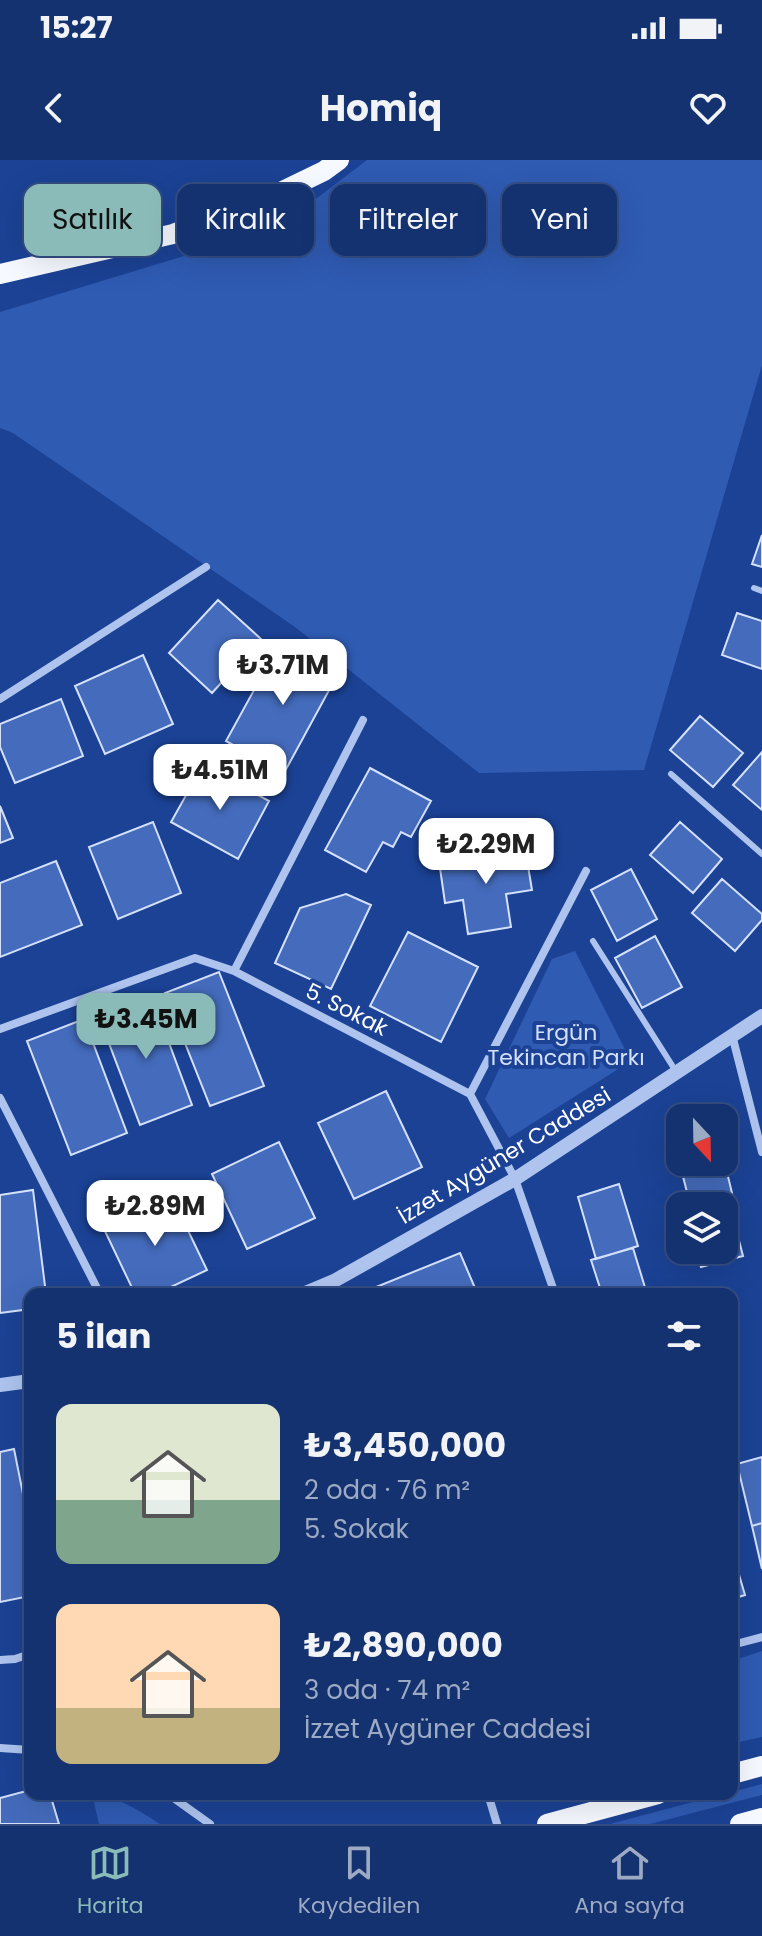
<!DOCTYPE html>
<html lang="tr">
<meta charset="utf-8">
<style>
:root{--surface:#143270;--page:#1d3a75;--text:#f1f3f6;--muted:#9daac3;--line:#334d83;--accent:#8bbbb9}
body{margin:0;font-family:Poppins,sans-serif;background:var(--page);color:var(--text);height:100vh;display:flex;flex-direction:column;font-size:30px;white-space:nowrap}
*{box-sizing:border-box;margin:0}
p{font-size:26px;color:var(--muted)}
.icon{flex:none;width:44px;height:44px;fill:none;stroke:currentColor;stroke-width:2;stroke-linecap:round;stroke-linejoin:round}
.map{position:relative;flex:1;overflow:hidden}
.drawer{position:absolute;left:24px;top:1128px;width:714px;height:512px;display:flex;flex-direction:column;background:var(--surface);border-radius:16px;box-shadow:0 8px 32px #0002,0 0 0 2px var(--line)}
.drawer>*{flex:none}
.guide{position:absolute;left:24px;top:24px;width:714px;height:72px;display:flex;gap:16px}
.needle{width:52px;rotate:158deg}
.tools{position:absolute;left:666px;top:944px;display:grid;gap:16px}
.tools a{display:grid;place-items:center;width:72px;height:72px;border-radius:16px;background:var(--surface);box-shadow:0 8px 32px #0002,0 0 0 2px var(--line);font-size:40px}
.price{position:absolute;translate:-50% -68px;padding:0 18px;border-radius:16px;background:#fff;color:#222;font-size:26px;line-height:52px;filter:drop-shadow(0 2px 4px #0008)}
.price::after{content:'';position:absolute;left:50%;top:48px;width:24px;height:18px;margin-left:-12px;background:inherit;clip-path:polygon(0 0,100% 0,50% 100%)}
.price.active{background:var(--accent);color:#111}
ul{padding:0;list-style:none}
li{display:flex;align-items:center;gap:24px;height:200px;padding:0 32px}
li span{display:grid;place-items:center;flex:none;width:224px;height:160px;border-radius:16px;color:#555}
li>.icon{margin-inline-start:auto}
span .icon{width:96px;height:96px;fill:#fffc;stroke-width:1}
li b{font-size:34px}
h2{display:flex;justify-content:space-between;align-items:center;height:96px;padding:0 32px;font-size:34px}
.chip{padding:0 28px;border-radius:16px;background:var(--surface);box-shadow:0 8px 32px #0002,0 0 0 2px var(--line);font-size:28px;line-height:72px}
.chip.active{background:var(--accent);color:#111}
.status{display:flex;justify-content:space-between;align-items:center;height:56px;padding:0 40px;background:var(--surface);direction:ltr}
.status svg{height:22px;fill:currentColor}
header{display:flex;justify-content:space-between;align-items:center;height:104px;padding:0 32px;background:var(--surface);font-size:36px;font-weight:700}
.tab-bar{display:flex;justify-content:space-around;align-items:center;height:112px;border-top:2px solid var(--line);background:var(--surface);font-size:22px;color:var(--muted)}
.tab-bar a{display:grid;justify-items:center;gap:4px}
.tab-bar .active{color:var(--accent)}
.map>svg:first-child{display:block}
.green{fill:#2f5bb3}
.building{fill:#446bbc;stroke:#d5e1fb;stroke-width:2}
.lines{fill:none;stroke-linecap:round;stroke-linejoin:round}
.service{stroke:#aec4ef;stroke-width:6}
.minor{stroke:#aec4ef;stroke-width:8}
.tertiary{stroke:#aec4ef;stroke-width:14}
.primary{stroke:#f6f9ff;stroke-width:20}
.labels{text-anchor:middle;stroke-width:8;stroke-linejoin:round;paint-order:stroke}
.street-label{font-size:22px;fill:#fff;stroke:#1b4295}
.park-label{font-size:22px;fill:#d5e1fb;stroke:#1b4295}
</style>
<div class="status"><b>15:27</b><svg viewBox="0 0 49 12"><path d="M0 12V9h3v3zM5 12V6h3v6zM10 12V3h3v9zM15 12V0h3v12zM26 1h20v11H26zM47 4h2v5h-2z"/></svg></div>
<header><svg class="icon" aria-label="back" viewBox="0 0 24 24"><path d="M15 5l-7 7 7 7"/></svg>Homiq<svg class="icon" aria-label="heart" viewBox="0 0 24 24"><path d="M12 20l-8-8c-3-5 5-10 8-4 3-6 11-1 8 4z"/></svg></header>
<div class="map">
<svg width="762" height="1664" viewBox="0 0 762 1664">
<rect width="100%" height="100%" fill="#1b4295"/>
<!-- green -->
<path class="green" d="M367,0H762V205L644,610L479,613L295,467L13,273L0,268V152L279,67Z
M575,791L631,901L509,978L485,939L552,799Z
M762,1491V1577L734,1583L732,1575V1501Z
M762,1624V1635L650,1664H610L723,1634H732V1632Z
M92,1634C113,1634 142,1652 160,1664H99Z"/>
<!-- building -->
<path class="building" d="M762,375V407L752,404Z
M218,440L261,479L212,533L169,493Z
M737,453L762,461V509L722,495Z
M281,481L339,512L284,613L226,581Z
M143,495L173,564L105,594L75,526Z
M61,539L83,596L15,623L0,587V564Z
M700,556L743,593L713,627L670,590Z
M762,592V650L733,625Z
M203,605L269,641L238,699L171,662Z
M370,608L431,641L411,677L401,672L393,687L383,682L366,712L325,690Z
M0,646L13,678L0,683Z
M153,662L181,733L118,759L89,687Z
M680,662L722,699L693,733L650,695Z
M525,688L532,730L506,734L511,767L468,774L463,740L445,743L439,701Z
M56,701L82,765L0,797V723Z
M631,709L657,759L617,781L591,730Z
M722,719L762,754V760L735,791L692,753Z
M346,734L371,745L331,829L275,803L300,748Z
M408,772L478,807L441,882L370,846Z
M655,776L682,827L642,848L615,798Z
M219,812L264,926L210,946L165,833Z
M152,837L192,945L140,965L99,857Z
M84,859L127,973L71,995L27,881Z
M386,931L422,1007L354,1039L318,963Z
M680,979V1002H724V1000L732,1033L690,1044L674,981Z
M279,982L315,1058L247,1089L212,1014Z
M619,1024L638,1086L596,1099L578,1037Z
M33,1030L46,1134H30V1149L0,1153V1035Z
M727,1034L743,1096L701,1107L696,1090H724V1046L685,1045Z
M171,1035L207,1110L156,1134H135L103,1067Z
M633,1088L647,1134H602L591,1100Z
M460,1093L475,1128L460,1134H359Z
M14,1289L30,1369V1436L0,1442V1292Z
M762,1297V1363L752,1366L737,1304Z
M762,1363V1409L752,1366Z
M732,1391L745,1435L732,1439Z
M30,1630V1634H50L59,1664H0V1638Z"/>
<g class="lines">
<!-- service -->
<path class="service" d="M754,428L762,431
M671,614L762,694
M593,781L677,913"/>
<!-- minor -->
<path class="minor" d="M0,539L206,407
M234,811L363,560
M0,869L195,798L234,811L470,934L515,1019L555,1134
M732,875L762,992
M470,934L586,711
M0,938L100,1134
M732,1485L762,1477
M0,1500L15,1499L30,1494
M0,1588L30,1590
M168,1634L210,1664
M488,1634L497,1664"/>
<!-- tertiary -->
<path class="tertiary" d="M303,1134L334,1121L515,1019L762,856
M0,1225L30,1221"/>
<!-- primary -->
<path class="primary" d="M0,114L173,74L258,43L324,11L339,0
M732,1614L762,1606
M547,1664L658,1634
M740,1664L762,1658"/>
</g>
<g class="labels">
<!-- street labels -->
<g class="street-label">
<text transform="translate(347 849) rotate(27)" y="8">5. Sokak</text>
<text transform="translate(504 995) rotate(-31)" y="8">İzzet Aygüner Caddesi</text>
</g>
<!-- park labels -->
<g class="park-label">
<text x="566" y="880">Ergün<tspan x="566" dy="25">Tekincan Parkı</tspan></text>
</g>
</g>
</svg>
<div class="tools">
<a><svg class="needle" viewBox="-14 -14 28 28"><path d="M0-13l5 13h-10z" fill="#e53935"/><path d="M0 13l5-13h-10z" fill="#9daac3"/></svg></a>
<a><svg class="icon" aria-label="layers" viewBox="0 0 24 24"><path d="M12 4l9 5-9 5-9-5zM3 14l9 5 9-5"/></svg></a>
</div>
<b class="price" style="left:283px;top:547px">₺3.71M</b>
<b class="price" style="left:220px;top:652px">₺4.51M</b>
<b class="price" style="left:486px;top:726px">₺2.29M</b>
<b class="price active" style="left:146px;top:901px">₺3.45M</b>
<b class="price" style="left:155px;top:1088px">₺2.89M</b>
<div class="guide">
<a class="chip active">Satılık</a>
<a class="chip">Kiralık</a>
<a class="chip">Filtreler</a>
<a class="chip">Yeni</a>
</div>
<section class="drawer">
<h2>5 ilan<svg class="icon" aria-label="filters" viewBox="0 0 24 24"><path d="M4 7h16M4 17h16"/><circle cx="9" cy="7" r="2"/><circle cx="15" cy="17" r="2"/></svg></h2>
<ul>
<li><span style="background:linear-gradient(#dfe7d0 60%,#7fa58c 0)"><svg class="icon" aria-label="home" viewBox="0 0 24 24"><path d="M3 11l9-7 9 7M6 9v11h12V9"/></svg></span><div><b>₺3,450,000</b><p>2 oda · 76 m²</p><p>5. Sokak</p></div></li>
<li><span style="background:linear-gradient(#ffd9b3 65%,#c2b280 0)"><svg class="icon" aria-label="home" viewBox="0 0 24 24"><path d="M3 11l9-7 9 7M6 9v11h12V9"/></svg></span><div><b>₺2,890,000</b><p>3 oda · 74 m²</p><p>İzzet Aygüner Caddesi</p></div></li>
</ul>
</section>
</div>
<nav class="tab-bar">
<a class="active"><svg class="icon" aria-label="map" viewBox="0 0 24 24"><path d="M3 6l6-2 6 2 6-2v14l-6 2-6-2-6 2zM9 4v14M15 6v14"/></svg>Harita</a>
<a><svg class="icon" aria-label="saved" viewBox="0 0 24 24"><path d="M7 4h10v16l-5-4-5 4z"/></svg>Kaydedilen</a>
<a><svg class="icon" aria-label="home" viewBox="0 0 24 24"><path d="M3 11l9-7 9 7M6 9v11h12V9"/></svg>Ana sayfa</a>
</nav>
